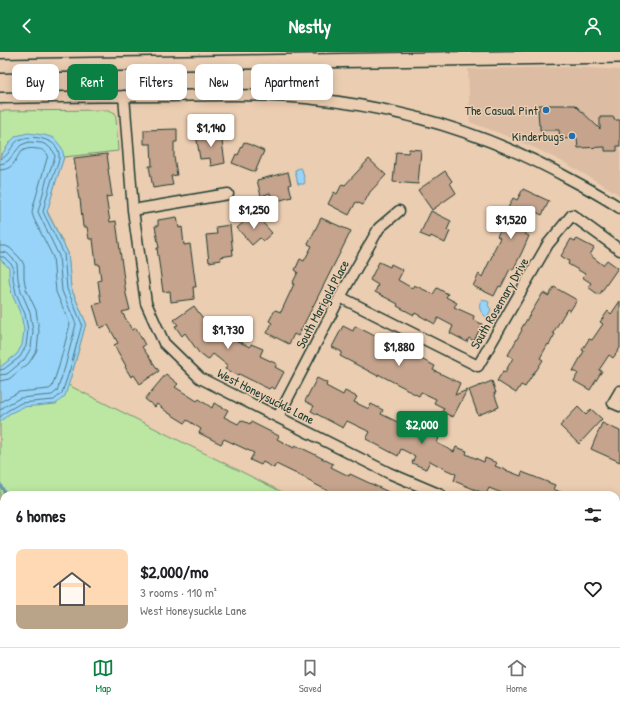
<!DOCTYPE html>
<meta charset="utf-8">
<style>
:root{--surface:#fff;--page:#f2f2f2;--text:#202124;--muted:#757577;--line:#e0e0e0;--accent:#0b8043}
body{margin:0;font-family:"Patrick Hand",sans-serif;background:var(--page);color:var(--text);height:100vh;display:flex;flex-direction:column;font-size:15px;white-space:nowrap}
*{box-sizing:border-box;margin:0}
p{font-size:13px;color:var(--muted)}
.icon{flex:none;width:22px;height:22px;fill:none;stroke:currentColor;stroke-width:2;stroke-linecap:round;stroke-linejoin:round}
.map{position:relative;flex:1;overflow:hidden}
.side{position:absolute;left:0px;top:439px;width:620px;height:156px;display:flex;flex-direction:column;background:var(--surface);border-radius:12px 12px 0 0;box-shadow:0 2px 10px #0003}
.side>*{flex:none}
.hud{position:absolute;left:12px;top:12px;width:400px;height:36px;display:flex;gap:8px}
.price{position:absolute;translate:-50% -34px;padding:0 9px;border-radius:4px;background:#fff;color:#222;font-size:13px;line-height:26px;filter:drop-shadow(0 1px 2px #0008)}
.price::after{content:'';position:absolute;left:50%;top:24px;width:12px;height:9px;margin-left:-6px;background:inherit;clip-path:polygon(0 0,100% 0,50% 100%)}
.price.on{background:var(--accent);color:#fff}
ul{padding:0;list-style:none}
li{display:flex;align-items:center;gap:12px;height:100px;padding:0 16px}
li span{display:grid;place-items:center;flex:none;width:112px;height:80px;border-radius:8px;color:#555}
li>.icon{margin-inline-start:auto}
span .icon{width:48px;height:48px;fill:#fffc;stroke-width:1}
li b{font-size:17px}
h2{display:flex;justify-content:space-between;align-items:center;height:48px;padding:0 16px;font-size:17px}
.chip{padding:0 14px;border-radius:8px;background:var(--surface);box-shadow:0 2px 10px #0003;font-size:14px;line-height:36px}
.chip.on{background:var(--accent);color:#fff}
header{display:flex;justify-content:space-between;align-items:center;height:52px;padding:0 16px;background:var(--accent);color:#fff;font-size:18px;font-weight:700}
.menu{display:flex;justify-content:space-around;align-items:center;height:56px;border-top:1px solid var(--line);background:var(--surface);font-size:11px;color:var(--muted)}
.menu a{display:grid;justify-items:center;gap:2px}
.menu .on{color:var(--accent)}
.map>svg:first-child{display:block}
.built{fill:#dcbda4}
.green{fill:#bce7a3;stroke:#6e926c}
.water{fill:#98d4f9;stroke:#6898aa}
.lines{fill:none;stroke-linecap:round;stroke-linejoin:round}
.shore{stroke:#4f7983;stroke-width:1}
.stream{stroke:#6898aa;stroke-width:3}
.building{fill:#c5a38c;stroke:#1f3d34}
.minor-casing{stroke:#1f3d34;stroke-width:13}
.major-casing{stroke:#1f3d34;stroke-width:16}
.minor{stroke:#ebcdb1;stroke-width:10}
.major{stroke:#ebcdb1;stroke-width:13}
.poi-dot{fill:#1f6fb2;stroke:#ebcdb1;stroke-width:1.5}
.labels{text-anchor:middle;stroke-width:3;stroke-linejoin:round;paint-order:stroke}
.poi-label{font-size:13px;fill:#1f3d34;stroke:#ebcdb1;text-anchor:end}
.street-label{font-size:13px;fill:#1f3d34;stroke:#ebcdb1}
</style>
<header><svg class="icon" aria-label="back" viewBox="0 0 24 24"><path d="M15 5l-7 7 7 7"/></svg>Nestly<svg class="icon" aria-label="person" viewBox="0 0 24 24"><circle cx="12" cy="8" r="4"/><path d="M4 21q1-7 8-7t8 7"/></svg></header>
<div class="map">
<svg width="620" height="595" viewBox="0 0 620 595">
<rect width="100%" height="100%" fill="#ebcdb1"/>
<filter id="ink" filterUnits="userSpaceOnUse"><feTurbulence type="fractalNoise" baseFrequency=".025" numOctaves="2"/><feDisplacementMap in="SourceGraphic" scale="8" xChannelSelector="R" yChannelSelector="G"/><feConvolveMatrix kernelMatrix="1 2 1 2 8 2 1 2 1" color-interpolation-filters="sRGB"/></filter>
<g filter="url(#ink)">
<!-- built -->
<path class="built" d="M572,15L620,18V143L567,112L535,96L504,83L470,70L468,17Z"/>
<!-- green -->
<path class="green" d="M109,58L115,61L116,66L118,99L64,105L56,129L47,159L68,201L71,236L86,271L73,318L68,333L288,443H4V474L0,476V59Z
M616,583L620,584V595H213L207,591H616Z"/>
<!-- water -->
<path class="water" d="M28,81L44,83L54,86L62,96L64,105L56,129L47,160L68,201L71,236L86,271L73,318L65,344L56,352L23,355L9,362L0,370V315L17,302L22,293L24,278L21,263L12,242L9,228V216L0,207V105L11,89L16,84Z
M300,116L302,117L305,130L304,132H298L295,119V118Z
M482,247L489,250L488,253L491,258L487,265C480,261 477,254 482,247Z
M207,591H314L321,595H213Z"/>
<g class="lines">
<!-- shore -->
<path class="shore" d="M0,107C9,106 11,92 19,88C27,84 38,85 46,88C53,90 59,96 59,103C60,110 54,121 52,127C49,137 45,149 43,160L64,202L67,237L82,272L70,317L62,341L54,348L21,351L7,359L0,365
M0,112L4,111L8,109L21,93L29,90L42,91L48,94L54,100L55,105L47,126L38,160L59,204L62,239L76,272L65,315L57,339L52,343L20,346L5,354L0,358
M0,118C18,117 14,103 24,98C28,96 33,96 37,97C42,97 45,99 48,103L33,155L32,161L34,167L53,205L56,240L70,272L59,314L52,335L49,337L19,340L0,350
M0,194H6L10,196L19,205L22,209L24,213V226L26,237L36,258L39,279L37,298L29,311L9,327L0,329
M0,200L7,201L15,209L17,212L18,227L21,239L30,260L33,279L31,296L24,308L7,322L0,323
M0,205H4L13,214V227L16,241L25,262L28,278L26,294L20,305L4,317L0,318"/>
<!-- stream -->
<path class="stream" d="M0,432L6,443"/>
</g>
<!-- building -->
<path class="building" d="M539,53H575L600,77V65H614V68H620V94H617V99H605V95L578,96L577,86L560,87L559,78H540V73H539L538,58H539Z
M177,77V90H174V105L177,123L171,124L173,133L153,136L149,114H152L151,92H144V78Z
M208,80L209,84L221,82L225,111L211,114L210,106L200,107L196,82Z
M244,90L264,99L255,120L232,111L236,102L238,103Z
M409,97L421,98L418,132L393,130L396,100L408,101Z
M107,102L109,117H108L112,144L106,145L110,170L116,169L126,242L130,258L122,260L132,278L136,276L145,293L142,295L159,319L140,332L134,323L131,325L125,315L126,314L114,293L118,291L108,273L100,276L93,253L101,251L98,229L101,228L99,212H96L93,187H89L87,175H83L80,147H79L77,135L78,134L74,106Z
M369,107L386,123L370,140L363,153L356,150L349,163L328,152L334,140L337,142L342,132L345,133Z
M445,119L452,129L450,131L456,141L432,158L418,138Z
M288,120L291,132L289,133L292,145L273,150L270,141L261,144L257,128Z
M523,137L549,149L542,163L536,160L525,182L529,184L522,200L513,218L510,217L501,235L499,234L494,244L473,234L479,222L482,225L493,202H492L500,186L497,184L503,173L499,171L505,160H506L513,146L517,148Z
M431,159L451,169L447,178L450,179L445,191L431,184L430,186L420,182Z
M255,162L272,181L263,189L260,186L252,193L237,176L246,168L248,169Z
M177,165L179,176L182,175L184,193L190,192L196,235H193L194,247L171,250L170,239L163,240L157,196H159L155,174H158V168Z
M321,166L351,179L298,284L294,282L289,292L267,281L272,271L269,269L275,258L281,260L294,232H292L298,220L295,218L300,207L304,209L312,194L308,192Z
M230,173L233,203L220,205L221,208L209,210L206,183L217,182L216,175Z
M571,187L575,189L577,187L594,196L590,203L603,213L607,208L618,216L599,243L588,235L591,231L582,225L585,222L568,212L569,209L561,204Z
M379,210L390,215L391,212L403,218L398,228L412,236L414,233L433,242L437,236L448,242L446,245L457,251L454,255L474,264L473,268L482,272L474,289L469,286L467,290L450,281L453,274L438,266L435,272L415,261L414,263L397,254L398,252L375,240L378,233L370,228Z
M554,235L577,248L570,259L567,257L553,281L555,282L549,293L548,292L540,306L543,308L536,319H535L525,335L521,333L516,341L497,329L503,319L505,320L513,306L508,303L522,278L521,277L543,241L549,244Z
M620,249V296L613,306L609,303L599,318L602,319L590,338L574,329L578,321L573,319L584,299L582,298L589,287L592,288L603,272L600,270L608,259L611,262Z
M194,254L212,279L217,273L227,281L225,283L250,295L251,292L263,297L260,304L277,312L275,315L284,320L275,337L271,335L269,337L239,322L238,323L225,317L227,313L213,302L208,308L199,301L185,281L182,284L175,274L178,273L174,268Z
M343,274L353,279L355,274L435,314L433,318L460,331L455,343L467,338L453,365L442,360L444,356L434,351L436,347L421,340L419,344L407,338V337L378,322V324L340,304L342,300L332,295Z
M166,322L178,332L175,335L197,349L199,347L212,356L214,351L228,358L224,365L238,372L241,368L250,372L251,370L279,384L277,387L294,396L295,393L312,401L333,412L331,415L349,424L350,422L395,443H329L330,440L307,428V427L276,412L274,416L263,410L261,413L250,408L254,401L224,387L221,392L199,381L201,377L187,368L185,371L167,360L157,352L155,355L145,347Z
M317,326L327,331L326,334L343,343L345,339L357,345L354,350L369,357L371,352L383,358L381,362L410,376L411,373L439,386L437,391L454,400L456,395L467,399L466,402L484,410L485,406L497,411L495,414L521,424L522,420L555,433L553,437L568,443H507L489,436L486,442L454,429L456,422L447,418L430,409L426,417L412,411L415,404L401,397L398,404L366,387L370,380L347,369L343,376L311,359L314,354L305,349Z
M492,329L496,341H494L499,355L478,363L469,338Z
M578,355L586,363L591,357L602,367L579,392L560,374Z
M602,371L620,379V410L591,397Z"/>
<g class="lines">
<defs>
<path id="minor" d="M124,44L133,158L146,251L164,291L200,326L389,421L441,443
M0,46C57,45 114,44 171,44C216,43 261,42 306,46C399,55 489,82 570,127C587,136 604,145 620,156
M133,158L228,142
M340,245L478,314L548,192L572,163L620,198
M620,339L613,351L620,354
M278,365L340,245L379,176L399,159
M616,512L620,514
M0,574L4,576
M40,591L50,595"/>
<path id="major" d="M0,14L620,4"/>
</defs>
<!-- minor casing -->
<use href="#minor" class="minor-casing"/>
<!-- major casing -->
<use href="#major" class="major-casing"/>
<!-- minor -->
<use href="#minor" class="minor"/>
<!-- major -->
<use href="#major" class="major"/>
</g>
</g>
<!-- markers -->
<g class="poi-dot">
<circle cx="546" cy="58" r="4"/>
<circle cx="572" cy="84" r="4"/>
</g>
<g class="labels">
<!-- poi labels -->
<g class="poi-label">
<text x="538" y="63">The Casual Pint</text>
<text x="564" y="89">Kinderbugs</text>
</g>
<!-- street labels -->
<g class="street-label">
<text transform="translate(499 251) rotate(-60)" y="5">South Rosemary Drive</text>
<text transform="translate(322 252) rotate(-62)" y="5">South Marigold Place</text>
<text transform="translate(266 344) rotate(27)" y="5">West Honeysuckle Lane</text>
</g>
</g>
</svg>
<b class="price" style="left:211px;top:96px">$1,140</b>
<b class="price" style="left:254px;top:178px">$1,250</b>
<b class="price" style="left:511px;top:188px">$1,520</b>
<b class="price" style="left:228px;top:298px">$1,730</b>
<b class="price" style="left:399px;top:315px">$1,880</b>
<b class="price on" style="left:422px;top:393px">$2,000</b>
<div class="hud">
<a class="chip">Buy</a>
<a class="chip on">Rent</a>
<a class="chip">Filters</a>
<a class="chip">New</a>
<a class="chip">Apartment</a>
</div>
<section class="side">
<h2>6 homes<svg class="icon" aria-label="filters" viewBox="0 0 24 24"><path d="M4 7h16M4 17h16"/><circle cx="9" cy="7" r="2"/><circle cx="15" cy="17" r="2"/></svg></h2>
<ul>
<li><span style="background:linear-gradient(#ffd9b3 70%,#b9a48a 0)"><svg class="icon" aria-label="home" viewBox="0 0 24 24"><path d="M3 11l9-7 9 7M6 9v11h12V9"/></svg></span><div><b>$2,000/mo</b><p>3 rooms · 110 m²</p><p>West Honeysuckle Lane</p></div><svg class="icon" aria-label="heart" viewBox="0 0 24 24"><path d="M12 20l-8-8c-3-5 5-10 8-4 3-6 11-1 8 4z"/></svg></li>
</ul>
</section>
</div>
<nav class="menu">
<a class="on"><svg class="icon" aria-label="map" viewBox="0 0 24 24"><path d="M3 6l6-2 6 2 6-2v14l-6 2-6-2-6 2zM9 4v14M15 6v14"/></svg>Map</a>
<a><svg class="icon" aria-label="saved" viewBox="0 0 24 24"><path d="M7 4h10v16l-5-4-5 4z"/></svg>Saved</a>
<a><svg class="icon" aria-label="home" viewBox="0 0 24 24"><path d="M3 11l9-7 9 7M6 9v11h12V9"/></svg>Home</a>
</nav>
